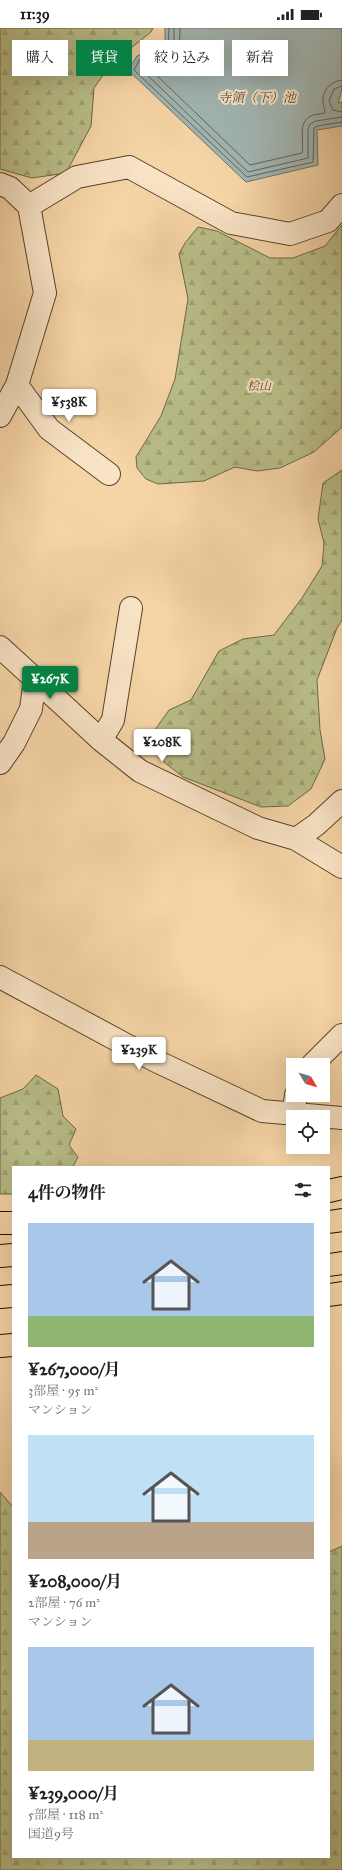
<!DOCTYPE html>
<html lang="ja">
<meta charset="utf-8">
<style>
:root{--surface:#fff;--page:#f2f2f2;--text:#202124;--muted:#757577;--accent:#0b8043}
body{margin:0;font-family:"IM FELL Great Primer","Noto Serif JP",serif;background:var(--page);color:var(--text);height:100vh;display:flex;flex-direction:column;font-size:15px;white-space:nowrap}
*{box-sizing:border-box;margin:0}
p{font-size:13px;color:var(--muted)}
.icon{flex:none;width:22px;height:22px;fill:none;stroke:currentColor;stroke-width:2;stroke-linecap:round;stroke-linejoin:round}
.map{position:relative;flex:1;overflow:hidden}
.side{position:absolute;left:12px;top:1138px;width:318px;height:692px;display:flex;flex-direction:column;background:var(--surface);border-radius:0px;box-shadow:0 4px 16px #0002}
.side>*{flex:none}
.guide{position:absolute;left:12px;top:12px;width:318px;height:36px;display:flex;gap:8px}
.needle{width:26px;rotate:128deg}
.tools{position:absolute;left:286px;top:1030px;display:grid;gap:8px}
.tools a{display:grid;place-items:center;width:44px;height:44px;border-radius:0px;background:var(--surface);box-shadow:0 4px 16px #0002;font-size:20px}
.price{position:absolute;translate:-50% -34px;padding:0 9px;border-radius:4px;background:#fff;color:#222;font-size:13px;line-height:26px;filter:drop-shadow(0 1px 2px #0008)}
.price::after{content:'';position:absolute;left:50%;top:24px;width:12px;height:9px;margin-left:-6px;background:inherit;clip-path:polygon(0 0,100% 0,50% 100%)}
.price.current{background:var(--accent);color:#fff}
ul{padding:0;list-style:none}
li{display:grid;align-content:center;gap:8px;height:212px;padding:0 16px}
li span{display:grid;place-items:center;height:124px;border-radius:0px;color:#555}
li>.icon{margin-inline-start:auto}
span .icon{width:72px;height:72px;fill:#fffc;stroke-width:1}
li b{font-size:17px}
h2{display:flex;justify-content:space-between;align-items:center;height:48px;padding:0 16px;font-size:17px}
.tag{padding:0 14px;border-radius:0px;background:var(--surface);box-shadow:0 4px 16px #0002;font-size:14px;line-height:36px}
.tag.current{background:var(--accent);color:#fff}
.status{display:flex;justify-content:space-between;align-items:center;height:28px;padding:0 20px;background:var(--surface);direction:ltr}
.status svg{height:11px;fill:currentColor}
.map>svg:first-child{display:block}
.forest{fill:url(#forest-firs);stroke:#6e6744}
.water{fill:#a1b5b2;stroke:#6f736b}
.lines{fill:none;stroke-linecap:round;stroke-linejoin:round}
.shore{stroke:#636359;stroke-width:1}
.street-casing{stroke:#59422a;stroke-width:24}
.highway-casing{stroke:#251100;stroke-width:24}
.street{stroke:#f8e3c5;stroke-width:22}
.highway{stroke:#f5d4a6;stroke-width:22}
.labels{text-anchor:middle;stroke-width:4;stroke-linejoin:round;paint-order:stroke}
.park-label{font-size:12px;font-style:italic;fill:#584d30;stroke:#f8e3c5}
.water-label{font-size:13px;font-style:italic;fill:#504a3e;stroke:#f8e3c5}
</style>
<div class="status"><b>11:39</b><svg viewBox="0 0 49 12"><path d="M0 12V9h3v3zM5 12V6h3v6zM10 12V3h3v9zM15 12V0h3v12zM26 1h20v11H26zM47 4h2v5h-2z"/></svg></div>
<div class="map">
<svg width="342" height="1842" viewBox="0 0 342 1842">
<defs>
<pattern id="forest-firs" width="22" height="20" patternUnits="userSpaceOnUse"><rect width="22" height="20" fill="#b8bd89"/><path d="M5 1l3.5 6h-7zM16 11l3.5 6h-7z" fill="#9ea174"/></pattern>
</defs>
<rect width="100%" height="100%" fill="#f5d4a6"/>
<filter id="stains"><feTurbulence type="fractalNoise" baseFrequency=".005" numOctaves="4"/><feColorMatrix values="0 0 0 0 .2 0 0 0 0 .09 0 0 0 0 .02 0 0 0 .5 -.17"/></filter>
<radialGradient id="worn" r=".72"><stop offset=".6" stop-color="#630" stop-opacity="0"/><stop offset="1" stop-color="#630" stop-opacity=".3"/></radialGradient>
<!-- forest -->
<path class="forest" d="M0,0H153L151,4L110,37L94,60L91,98L66,145L32,150L0,141Z
M342,197V399L314,424L280,440L257,443L235,439L204,453L158,456L146,451L137,440L136,429L161,388L175,351L188,271L179,226L185,215L198,199L217,203L270,230H293L325,218Z
M342,442V592L337,600L317,652L320,702L325,731L311,761L288,778L261,779L183,749L159,730L152,706L169,682L191,672L219,623L243,611L274,607L302,570L322,538L324,515L318,491L323,455Z
M36,1047L58,1061L63,1088L76,1101L69,1117L78,1129L73,1139H13V1166H0V1070L23,1061Z
M0,1464L13,1479V1829H329V1524L342,1518V1842H0Z"/>
<!-- water -->
<path class="water" d="M165,0H342V61L338,75L342,74V98L317,102L318,137L246,154L128,42L137,28L165,17Z"/>
<g class="lines">
<!-- shore -->
<path class="shore" d="M169,0L168,20L140,31L134,42L247,149L313,134L314,100L317,98L342,94
M174,0V17L172,23L143,35L141,41L248,144L308,130V101L310,96L316,93L342,89
M180,0C180,28 176,29 151,39L150,41L250,137L302,125C305,113 296,93 313,87C317,86 321,86 325,85C325,82 324,79 323,75C322,63 330,53 342,52
M342,58L334,61L329,73L333,82L342,84"/>
<defs>
<path id="street" d="M0,156L10,160L29,178
M17,357L49,401L109,446
M0,388L17,357L45,265L29,178L77,149L129,139L231,195L290,206L328,193L342,177
M0,619L35,651L31,681L14,715L0,735
M35,651L101,712L140,743L258,800L296,811L342,839
M101,712L113,692L131,580
M296,811L316,797L342,773
M0,949L156,1033L262,1083L342,1090
M312,1037L342,1007
M293,1087L296,1067"/>
<path id="highway" d="M329,1163L342,1160
M329,1194L342,1192
M0,1195H13
M0,1228L13,1227
M329,1237L342,1235
M329,1267L342,1265
M0,1269L13,1268
M0,1318L13,1317"/>
</defs>
<!-- street casing -->
<use href="#street" class="street-casing"/>
<!-- highway casing -->
<use href="#highway" class="highway-casing"/>
<!-- street -->
<use href="#street" class="street"/>
<!-- highway -->
<use href="#highway" class="highway"/>
</g>
<g class="labels">
<!-- park labels -->
<g class="park-label">
<text x="259" y="362">桧山</text>
</g>
<!-- water labels -->
<g class="water-label">
<text x="257" y="74">寺領（下）池</text>
</g>
</g>
<rect width="100%" height="100%" filter="url(#stains)"/>
<rect width="100%" height="100%" fill="url(#worn)"/>
</svg>
<div class="tools">
<a><svg class="needle" viewBox="-14 -14 28 28"><path d="M0-13l5 13h-10z" fill="#e53935"/><path d="M0 13l5-13h-10z" fill="#757577"/></svg></a>
<a><svg class="icon" aria-label="locate" viewBox="0 0 24 24"><circle cx="12" cy="12" r="6"/><path d="M12 2v4M12 18v4M2 12h4M18 12h4"/></svg></a>
</div>
<b class="price" style="left:69px;top:395px">¥538K</b>
<b class="price current" style="left:50px;top:672px">¥267K</b>
<b class="price" style="left:162px;top:735px">¥208K</b>
<b class="price" style="left:139px;top:1043px">¥239K</b>
<div class="guide">
<a class="tag">購入</a>
<a class="tag current">賃貸</a>
<a class="tag">絞り込み</a>
<a class="tag">新着</a>
</div>
<section class="side">
<h2>4件の物件<svg class="icon" aria-label="filters" viewBox="0 0 24 24"><path d="M4 7h16M4 17h16"/><circle cx="9" cy="7" r="2"/><circle cx="15" cy="17" r="2"/></svg></h2>
<ul>
<li><span style="background:linear-gradient(#a9c7e8 75%,#8fb573 0)"><svg class="icon" aria-label="home" viewBox="0 0 24 24"><path d="M3 11l9-7 9 7M6 9v11h12V9"/></svg></span><div><b>¥267,000/月</b><p>3部屋 · 95 m²</p><p>マンション</p></div></li>
<li><span style="background:linear-gradient(#bfe0f5 70%,#b9a48a 0)"><svg class="icon" aria-label="home" viewBox="0 0 24 24"><path d="M3 11l9-7 9 7M6 9v11h12V9"/></svg></span><div><b>¥208,000/月</b><p>2部屋 · 76 m²</p><p>マンション</p></div></li>
<li><span style="background:linear-gradient(#a9c7e8 75%,#c2b280 0)"><svg class="icon" aria-label="home" viewBox="0 0 24 24"><path d="M3 11l9-7 9 7M6 9v11h12V9"/></svg></span><div><b>¥239,000/月</b><p>5部屋 · 118 m²</p><p>国道9号</p></div></li>
</ul>
</section>
</div>
